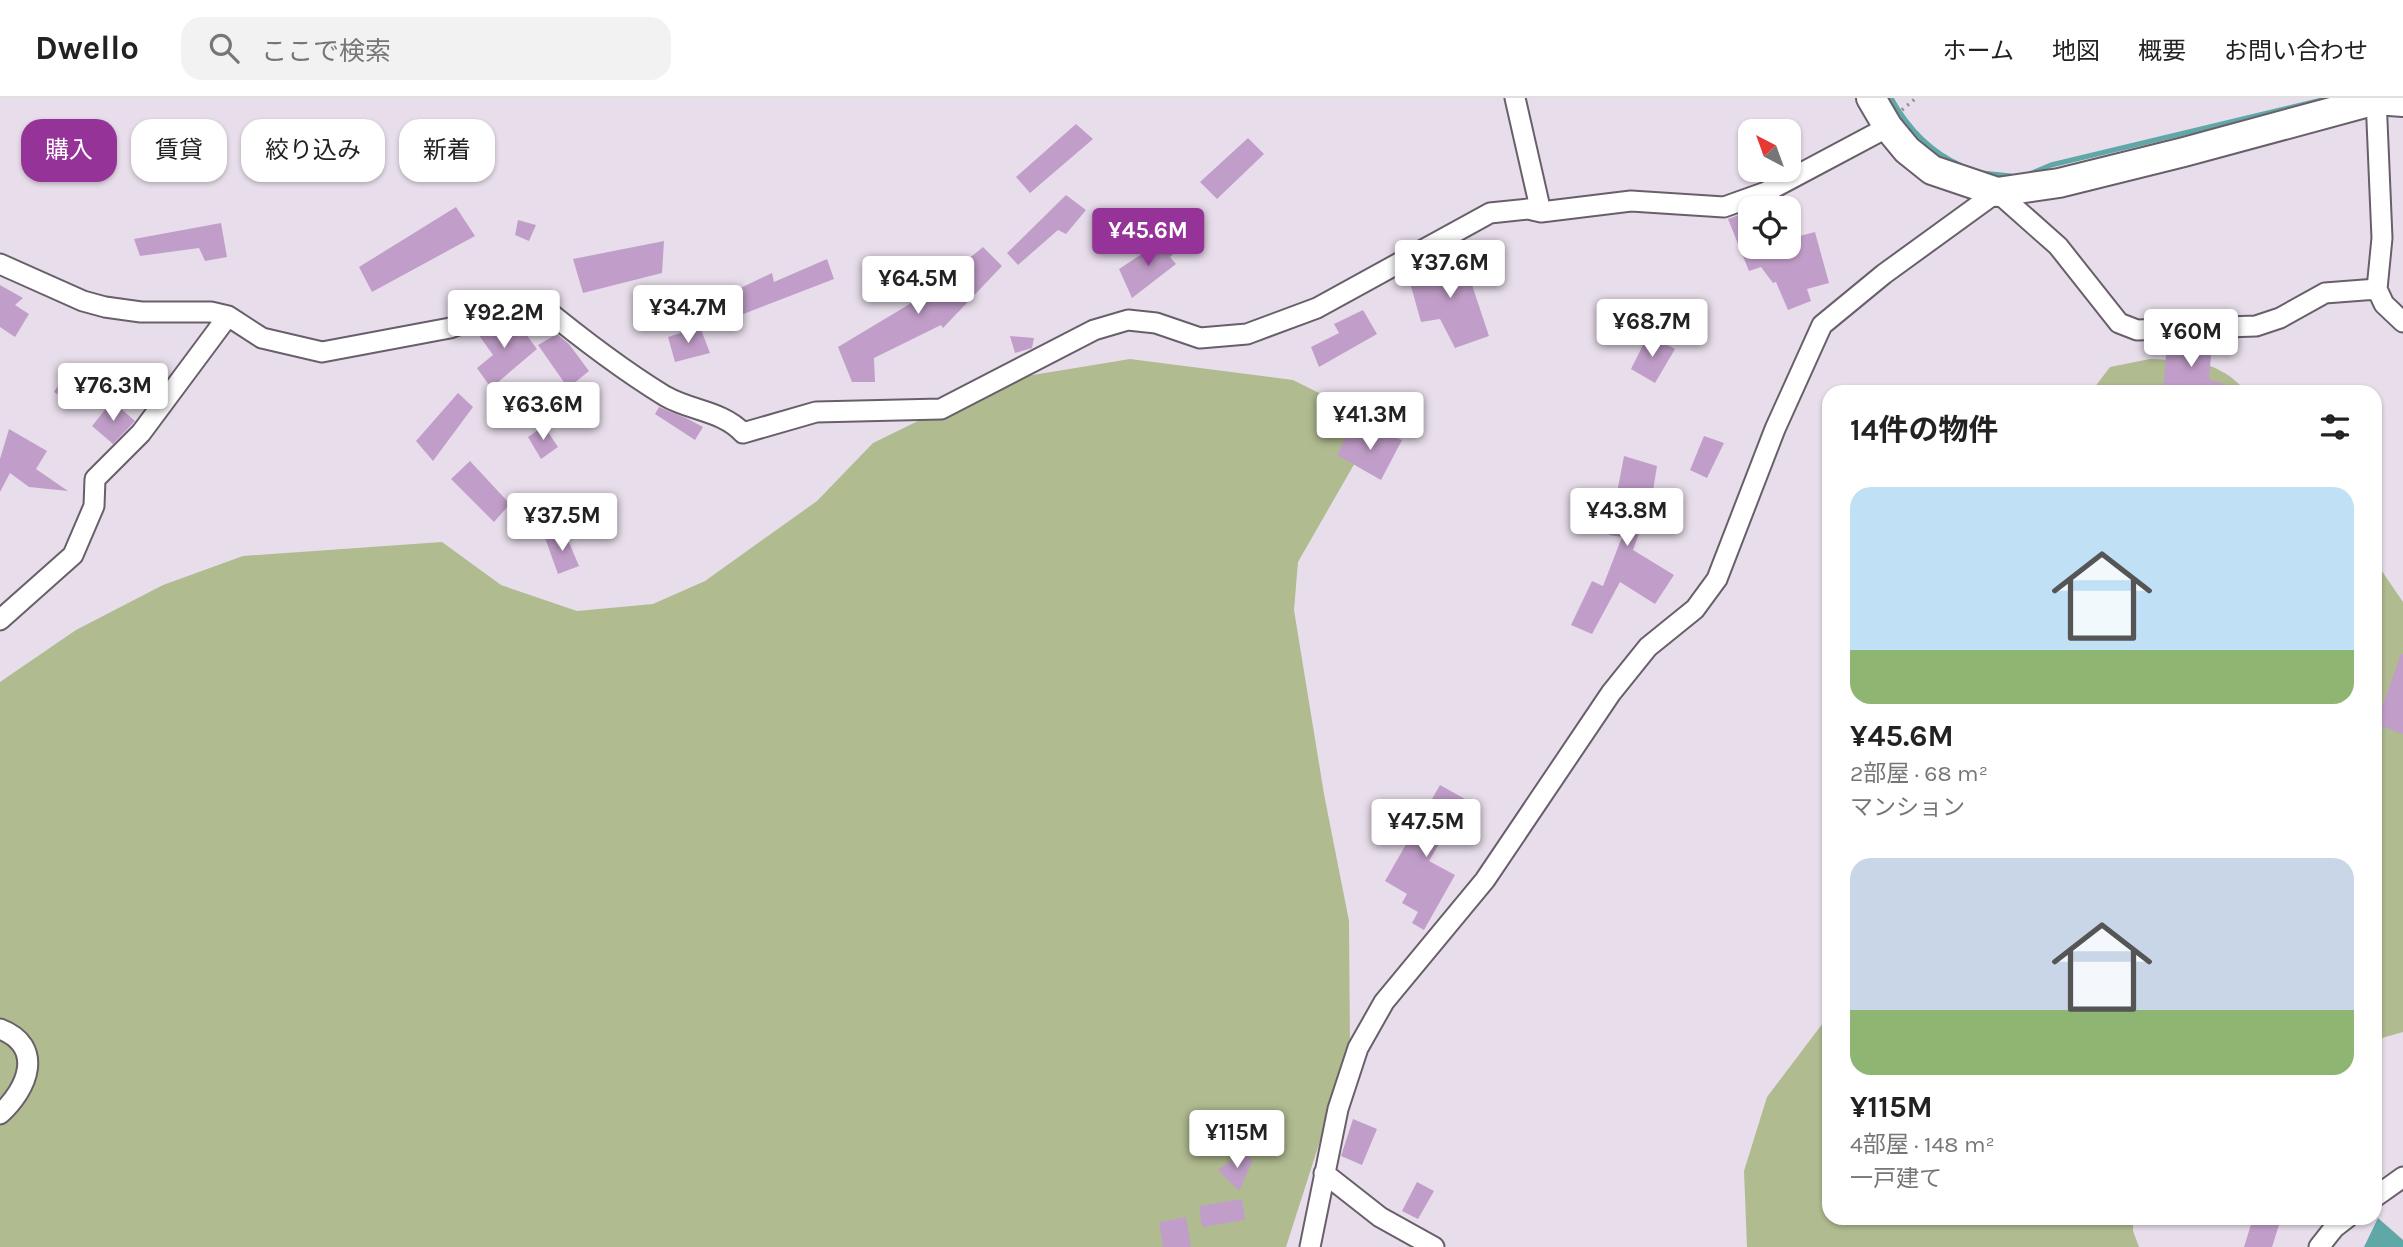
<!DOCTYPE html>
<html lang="ja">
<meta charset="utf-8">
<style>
:root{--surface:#fff;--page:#f2f2f2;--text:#222;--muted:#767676;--line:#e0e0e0;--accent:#963399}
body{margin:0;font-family:Karla,"Noto Sans JP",sans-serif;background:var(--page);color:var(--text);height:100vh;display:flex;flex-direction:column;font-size:26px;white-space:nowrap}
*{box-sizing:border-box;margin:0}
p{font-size:23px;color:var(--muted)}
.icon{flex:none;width:38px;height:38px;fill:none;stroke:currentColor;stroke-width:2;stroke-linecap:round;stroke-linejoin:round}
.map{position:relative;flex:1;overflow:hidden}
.sheet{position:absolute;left:1822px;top:287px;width:560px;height:840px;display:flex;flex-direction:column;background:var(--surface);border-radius:21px;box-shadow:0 2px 5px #0004}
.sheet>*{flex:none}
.hud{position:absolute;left:21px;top:21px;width:665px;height:63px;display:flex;gap:14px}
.needle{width:46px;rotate:319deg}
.buttons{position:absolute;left:1738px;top:21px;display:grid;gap:14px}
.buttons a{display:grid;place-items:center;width:63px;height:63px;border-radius:14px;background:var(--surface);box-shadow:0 2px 5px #0004;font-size:35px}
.price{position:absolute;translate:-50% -60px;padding:0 16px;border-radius:7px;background:#fff;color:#222;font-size:23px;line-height:46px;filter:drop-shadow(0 2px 4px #0008)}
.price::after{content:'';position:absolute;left:50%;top:42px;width:21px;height:16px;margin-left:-10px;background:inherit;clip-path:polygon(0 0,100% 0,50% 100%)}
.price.current{background:var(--accent);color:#fff}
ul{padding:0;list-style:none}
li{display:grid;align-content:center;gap:14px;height:371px;padding:0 28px}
li span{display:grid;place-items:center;height:217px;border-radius:21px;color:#555}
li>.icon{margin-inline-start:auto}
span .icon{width:126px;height:126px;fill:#fffc;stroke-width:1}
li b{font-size:30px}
h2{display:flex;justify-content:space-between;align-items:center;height:84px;padding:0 28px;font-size:30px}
.chip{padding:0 24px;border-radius:21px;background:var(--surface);box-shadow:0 2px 5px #0004;font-size:24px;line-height:63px}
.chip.current{background:var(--accent);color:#fff}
header{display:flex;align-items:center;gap:42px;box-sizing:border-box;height:98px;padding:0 35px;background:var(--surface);border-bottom:2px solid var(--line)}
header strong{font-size:33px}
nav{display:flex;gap:38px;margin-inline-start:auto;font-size:24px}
.search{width:490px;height:63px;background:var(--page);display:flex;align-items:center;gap:18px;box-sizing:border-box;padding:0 24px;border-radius:21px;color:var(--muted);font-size:26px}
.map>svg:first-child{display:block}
.green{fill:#b0bb90}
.water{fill:#60a8a8}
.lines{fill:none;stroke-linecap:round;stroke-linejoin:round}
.stream{stroke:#60a8a8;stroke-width:5}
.building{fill:#c19ec9}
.street-casing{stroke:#685f6a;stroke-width:23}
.secondary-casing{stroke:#685f6a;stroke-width:32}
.path{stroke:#948d96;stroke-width:3.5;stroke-dasharray:2 5;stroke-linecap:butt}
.street{stroke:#fff;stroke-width:19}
.secondary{stroke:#fff;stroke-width:28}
</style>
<header>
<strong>Dwello</strong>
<div class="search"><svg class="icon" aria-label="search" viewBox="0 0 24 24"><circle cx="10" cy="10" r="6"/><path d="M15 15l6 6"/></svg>ここで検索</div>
<nav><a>ホーム</a><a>地図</a><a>概要</a><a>お問い合わせ</a></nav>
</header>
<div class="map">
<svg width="2403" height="1149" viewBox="0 0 2403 1149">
<rect width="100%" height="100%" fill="#e8deeb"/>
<!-- green -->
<path class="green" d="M1130,261L1293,282L1359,315L1356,363L1298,464L1294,512L1324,696L1349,823L1350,949L1286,1149H0V584L76,532L163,487L243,458L442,444L501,487L577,513L653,506L705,483L817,403L873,345L1002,282Z
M2150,261C2192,263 2217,261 2247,294H2091L2110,269Z
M2375,463L2403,504V934L2375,942Z
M1829,917V1120H2133V1133L2139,1149H1747L1744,1073L1767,999Z"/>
<!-- water -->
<path class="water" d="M2378,1120L2403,1142V1149H2364Z"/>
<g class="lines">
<!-- stream -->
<path class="stream" d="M1891,0C1907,29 1929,53 1960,67
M1982,75L2011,78
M2027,77L2051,67L2330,0"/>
</g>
<!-- building -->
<path class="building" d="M1076,26L1093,41L1030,95L1016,79Z
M1248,40L1264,56L1217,101L1200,84Z
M1066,97L1086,112L1066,136L1058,132L1018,167L1007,155Z
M456,109L475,138L372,194L359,169Z
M1750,113V149H1788V141L1815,134L1829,185L1807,191L1811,203L1788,212L1776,184L1773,185L1761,169L1749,173L1728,121Z
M518,122L536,127L529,143L515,137Z
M221,125L227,159L205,163L199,150L140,158L134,141Z
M1163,142L1176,153L1170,159L1176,166L1132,200L1119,171Z
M664,143L662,175L583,195L573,161Z
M983,149L1002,168L943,230L941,227L874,260L875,284H852L838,249L923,198Z
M1460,151L1489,238L1455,250L1440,221L1421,224L1409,181Z
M827,161L834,181L738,218L730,195L772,175L774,184Z
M0,187L23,200L15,207L29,216L15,239L0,229Z
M1363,212L1377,236L1319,269L1311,249L1339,235L1334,226Z
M514,220L537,251L491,290L477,270L493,257L478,236L485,230Z
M700,229L710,255L675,264L668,239Z
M557,236L569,246L589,273L568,290L538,247Z
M1648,237L1675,251L1655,285L1631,271Z
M1010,238L1034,240L1032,250L1015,255Z
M2167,243L2212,245L2209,281L2240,291L2239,294H2163Z
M71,267L91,284L76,307L54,294Z
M142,274L160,289L153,298L135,289Z
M458,295L473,309L433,363L416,343Z
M112,303L135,323L113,346L92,328Z
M659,309L686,320L703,329L695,342L655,316Z
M544,328L558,349L541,361L528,339Z
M9,331L47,353L36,371L68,393L29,389L10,375L0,394V361Z
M1350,331L1370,345L1377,333L1402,342L1381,382L1337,357Z
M1704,338L1724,345L1707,380L1690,372Z
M1624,358L1657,368L1652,399L1633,452L1674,477L1655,506L1620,484L1592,536L1571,527L1592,483L1603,488L1622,439L1609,437Z
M470,363L510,406L494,424L451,381Z
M598,408L603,425L578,437L570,419Z
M565,435L579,468L558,476L545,440Z
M2401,556H2403V636L2376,626Z
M1440,687L1465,701L1429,763L1455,777L1424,832L1412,825L1418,814L1402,805L1407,796L1385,783Z
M1353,1021L1377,1031L1362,1067L1341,1058Z
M1242,1054L1253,1062L1239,1093L1218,1072Z
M1417,1084L1434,1093L1418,1121L1402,1113Z
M1242,1101L1245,1122L1202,1129L1199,1108Z
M1186,1119L1191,1149H1163L1159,1124Z
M2253,1120L2279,1127L2272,1149H2244Z"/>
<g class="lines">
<defs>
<path id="street" d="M1515,0L1541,114
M2376,0L2382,140L2377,191L2384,206L2403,224
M0,166L83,203L105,209L141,214H211L228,218L262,240L322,254L450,230L508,208L538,205C578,238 621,271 665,298C691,313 723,313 743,335L816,314L941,311L1094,232L1128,222L1156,225L1200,240L1247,236L1317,210L1490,115L1528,111L1541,114L1631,103L1724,109L1766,94L1888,29
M0,522L73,457L94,408L95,381L141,335L228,218
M0,931C45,948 28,991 0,1016
M1324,1075L1380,1119L1434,1149
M2375,1099L2403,1079
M1310,1149L1338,1011L1358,950L1384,904L1485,782L1611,595L1648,549L1695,511L1717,481L1775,331L1822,227L1884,176L1997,94L2058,148L2119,225L2137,232L2256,228L2280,220L2325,195L2377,191
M2319,1149L2334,1130L2347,1120"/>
<path id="secondary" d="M1871,0L1888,29L1907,52L1932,72L1997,94L2059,85L2184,54L2376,2L2403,4"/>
</defs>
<!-- street casing -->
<use href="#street" class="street-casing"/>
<!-- secondary casing -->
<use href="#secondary" class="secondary-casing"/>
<!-- path -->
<path class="path" d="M1902,12L1916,0"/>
<!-- street -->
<use href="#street" class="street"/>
<!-- secondary -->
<use href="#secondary" class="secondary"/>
</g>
</svg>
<div class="buttons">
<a><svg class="needle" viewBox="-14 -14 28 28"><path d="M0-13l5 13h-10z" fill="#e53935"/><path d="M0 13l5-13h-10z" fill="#767676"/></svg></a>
<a><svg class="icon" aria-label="locate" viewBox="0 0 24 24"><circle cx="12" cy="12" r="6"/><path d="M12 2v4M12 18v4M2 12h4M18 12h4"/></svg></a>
</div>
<b class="price current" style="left:1148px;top:170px">¥45.6M</b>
<b class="price" style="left:1450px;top:202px">¥37.6M</b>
<b class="price" style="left:918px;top:218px">¥64.5M</b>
<b class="price" style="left:688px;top:247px">¥34.7M</b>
<b class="price" style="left:504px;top:252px">¥92.2M</b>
<b class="price" style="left:1652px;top:261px">¥68.7M</b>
<b class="price" style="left:2191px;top:271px">¥60M</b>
<b class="price" style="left:113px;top:325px">¥76.3M</b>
<b class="price" style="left:543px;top:344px">¥63.6M</b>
<b class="price" style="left:1370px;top:354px">¥41.3M</b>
<b class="price" style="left:1627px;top:450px">¥43.8M</b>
<b class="price" style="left:562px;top:455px">¥37.5M</b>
<b class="price" style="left:1426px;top:761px">¥47.5M</b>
<b class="price" style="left:1237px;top:1072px">¥115M</b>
<div class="hud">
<a class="chip current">購入</a>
<a class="chip">賃貸</a>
<a class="chip">絞り込み</a>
<a class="chip">新着</a>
</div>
<section class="sheet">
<h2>14件の物件<svg class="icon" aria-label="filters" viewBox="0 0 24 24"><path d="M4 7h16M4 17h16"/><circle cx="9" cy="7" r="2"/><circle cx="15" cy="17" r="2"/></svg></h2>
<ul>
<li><span style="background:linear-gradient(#bfe0f5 75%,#8fb573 0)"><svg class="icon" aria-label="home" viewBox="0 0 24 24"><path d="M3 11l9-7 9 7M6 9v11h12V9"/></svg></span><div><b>¥45.6M</b><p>2部屋 · 68 m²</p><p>マンション</p></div></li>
<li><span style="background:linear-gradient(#c9d6e8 70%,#8fb573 0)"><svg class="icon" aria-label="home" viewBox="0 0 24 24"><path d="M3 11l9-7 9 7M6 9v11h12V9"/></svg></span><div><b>¥115M</b><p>4部屋 · 148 m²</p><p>一戸建て</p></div></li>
</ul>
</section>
</div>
